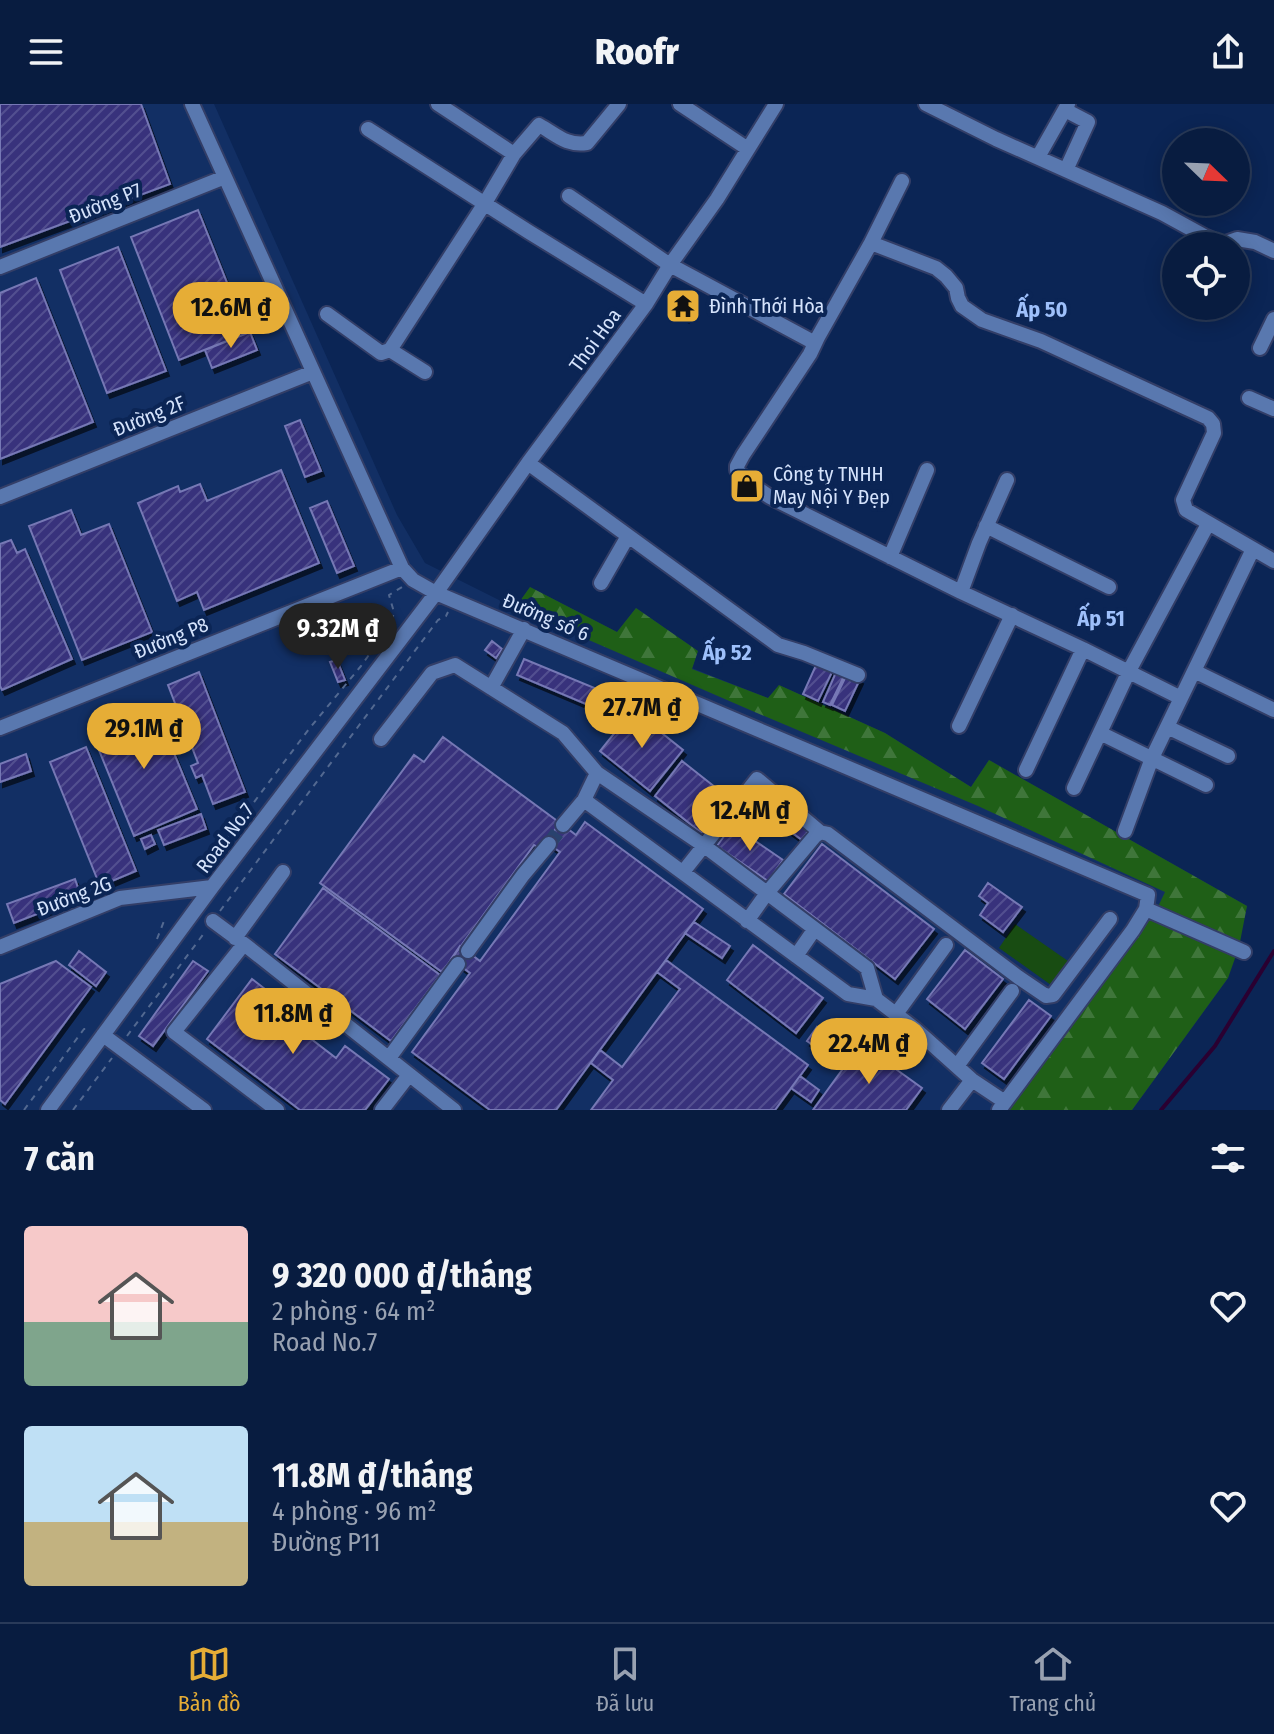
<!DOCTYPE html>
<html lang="vi">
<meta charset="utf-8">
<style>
:root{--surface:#081c40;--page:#112547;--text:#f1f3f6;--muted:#98a1b1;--line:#293a59;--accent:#e6ad36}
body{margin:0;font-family:"Fira Sans Condensed",sans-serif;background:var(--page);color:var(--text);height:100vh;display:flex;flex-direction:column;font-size:30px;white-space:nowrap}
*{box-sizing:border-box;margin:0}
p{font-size:26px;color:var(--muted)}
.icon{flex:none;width:44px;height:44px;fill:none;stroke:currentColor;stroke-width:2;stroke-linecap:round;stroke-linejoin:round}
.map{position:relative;height:1006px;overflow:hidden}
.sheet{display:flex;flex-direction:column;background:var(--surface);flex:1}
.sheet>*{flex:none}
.needle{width:52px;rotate:113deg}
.tools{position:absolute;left:1162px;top:24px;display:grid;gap:16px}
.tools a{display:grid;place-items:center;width:88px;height:88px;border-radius:50%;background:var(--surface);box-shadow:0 4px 20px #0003,0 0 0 2px var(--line);font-size:40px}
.price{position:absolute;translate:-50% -68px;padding:0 18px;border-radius:28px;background:var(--accent);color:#111;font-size:26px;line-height:52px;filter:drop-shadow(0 2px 4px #0008)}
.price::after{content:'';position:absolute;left:50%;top:48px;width:24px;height:18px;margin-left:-12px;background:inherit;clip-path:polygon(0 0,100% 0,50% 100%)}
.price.current{background:#222;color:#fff}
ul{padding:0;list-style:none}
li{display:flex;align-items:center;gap:24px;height:200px;padding:0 24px}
li span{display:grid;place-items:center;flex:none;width:224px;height:160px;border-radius:8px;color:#555}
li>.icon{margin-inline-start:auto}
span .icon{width:96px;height:96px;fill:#fffc;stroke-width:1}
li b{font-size:34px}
h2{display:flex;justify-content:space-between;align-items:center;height:96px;padding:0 24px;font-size:34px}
header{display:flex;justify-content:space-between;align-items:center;height:104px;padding:0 24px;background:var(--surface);font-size:36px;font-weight:800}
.menu{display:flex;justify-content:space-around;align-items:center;height:112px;border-top:2px solid var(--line);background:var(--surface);font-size:22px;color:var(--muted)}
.menu a{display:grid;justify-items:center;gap:4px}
.menu .current{color:var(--accent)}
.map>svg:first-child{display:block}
.built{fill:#122f64}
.green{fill:#184c12}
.forest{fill:url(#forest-firs)}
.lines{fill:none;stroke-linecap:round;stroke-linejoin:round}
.stream{stroke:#2a0031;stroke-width:4}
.building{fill:url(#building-hatch);stroke:#7678b5;stroke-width:2;filter:url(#shadow)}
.minor-tunnel{stroke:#29426e;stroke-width:14;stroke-dasharray:14 7;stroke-linecap:butt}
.minor-casing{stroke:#333e67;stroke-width:18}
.path{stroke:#536991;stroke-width:2;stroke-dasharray:6 6;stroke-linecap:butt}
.minor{stroke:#5978af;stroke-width:14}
.labels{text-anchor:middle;stroke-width:8;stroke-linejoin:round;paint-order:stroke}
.street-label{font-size:20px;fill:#d5e3fc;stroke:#0b2555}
.poi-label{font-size:20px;fill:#d5e3fc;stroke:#0b2555;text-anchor:start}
.neighbourhood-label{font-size:22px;font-weight:bold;fill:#9ec0fb;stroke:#0b2555}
</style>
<header><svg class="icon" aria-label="menu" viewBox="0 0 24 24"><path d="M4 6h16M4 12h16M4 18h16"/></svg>Roofr<svg class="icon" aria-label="share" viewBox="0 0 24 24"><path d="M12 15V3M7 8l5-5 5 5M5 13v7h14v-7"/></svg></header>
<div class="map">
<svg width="1274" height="1006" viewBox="0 0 1274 1006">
<defs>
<pattern id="forest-firs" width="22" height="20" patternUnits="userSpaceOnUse" patternTransform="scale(2)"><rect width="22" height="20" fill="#1f5f17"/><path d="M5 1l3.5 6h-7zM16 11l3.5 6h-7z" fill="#3f763a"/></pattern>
<pattern id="building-hatch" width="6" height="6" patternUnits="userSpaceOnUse" patternTransform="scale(2)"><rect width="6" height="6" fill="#37327c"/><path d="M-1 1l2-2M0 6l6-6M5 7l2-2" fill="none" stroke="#535090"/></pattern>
<filter id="shadow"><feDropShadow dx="3" dy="5" stdDeviation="0" flood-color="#0009"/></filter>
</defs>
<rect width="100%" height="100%" fill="#0b2555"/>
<!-- built -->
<path class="built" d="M0,0H214L397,411L425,459L515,504L530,483L617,528L636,504L698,547L692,564L768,594L779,581L885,629L971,683L989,656L1247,802L1228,874L1132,1006H0Z"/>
<!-- green -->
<path class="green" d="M1015,820L1068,857L1051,881L999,844Z"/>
<!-- forest -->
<path class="forest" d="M530,483L617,528L636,504L698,547L692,565L768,594L779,581L885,629L971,683L989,656L1247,802L1239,843L1228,874L1132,1006H1009L1156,807L1165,788L978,702L757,609L515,504Z"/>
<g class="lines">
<!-- stream -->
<path class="stream" d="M1161,1006L1215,942L1274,847"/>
</g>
<!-- building -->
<path class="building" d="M0,0H141L170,80L0,143Z
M198,106L247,229L179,256L131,133Z
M118,143L166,267L107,289L60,166Z
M36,174L93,318L0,355V189Z
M680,190L695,199L686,214L671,205Z
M250,228L257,246L212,264L205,246Z
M300,316L321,367L305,373L285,322Z
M281,366L319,459L204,506L197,488L177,497L138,399L178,382L180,388L200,380L207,397Z
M327,397L354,462L337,469L310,404Z
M71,406L81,431L109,420L152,528L82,556L29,422Z
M11,436L17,449L25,445L72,555L2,586L0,582V440Z
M370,511L378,530L367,535L359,516Z
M492,537L502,545L496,554L485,546Z
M524,555L626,597L619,614L517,571Z
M337,556L345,576L338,578L330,558Z
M817,559L833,566L818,597L803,590Z
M837,566L845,570L830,601L823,598Z
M199,568L245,688L213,700L202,671L196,674L191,662L198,659L168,581Z
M847,570L860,575L845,607L832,601Z
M155,603L197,705L134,732L92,629Z
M633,606L683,646L650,687L600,647Z
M443,633L560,719L541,745L534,741L442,868L320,779L414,651L424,658Z
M86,643L136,767L100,782L50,658Z
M26,650L31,667L0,678V660Z
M682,657L730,695L703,730L655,692Z
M755,687L808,727L802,736L748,696Z
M201,710L206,725L164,741L158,726Z
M585,718L703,805L556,1006H490L412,948L470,869L451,855L460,842L480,857L560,748L546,738L560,719L576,731Z
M732,721L783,756L768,777L717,742Z
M151,731L155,740L145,745L141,735Z
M822,740L934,825L895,875L784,790Z
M75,775L81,793L14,819L7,800Z
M988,779L1022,803L1003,828L980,811L988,799L979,792Z
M323,784L440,871L391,937L275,850Z
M694,818L730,842L722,854L685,829Z
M753,841L823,894L796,929L727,876Z
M965,846L1003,875L965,925L927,895Z
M79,847L106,868L96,882L69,861Z
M666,856L808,961L775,1006H591L613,976L591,959L600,946L622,963L680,885L657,868Z
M56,857L91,883L5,1000L0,996V880Z
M193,857L208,867L153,942L139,932Z
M252,875L317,925L310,934L336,954L345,942L389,975L365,1006H300L207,935Z
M1029,896L1051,912L1004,975L982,959Z
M817,923L847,944L837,958L807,937Z
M861,940L922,984L906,1006H813Z
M800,972L819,986L811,998L791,984Z"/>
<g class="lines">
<!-- minor-tunnel -->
<path class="minor-tunnel" d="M549,740L563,721"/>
<defs>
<path id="minor" d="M192,0L402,464L413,476L436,489L1148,791L1146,805L1133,826L999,1006
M680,0L748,45
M926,0L996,35L1162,109L1204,132L1223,140L1237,135L1255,138L1274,147
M1065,6L1088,18L1066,66
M368,25L529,128L646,200
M514,50L539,21C557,31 566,42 587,39L619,0
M1038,53L1068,0
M902,77L871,139L818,233L810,250L743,351L737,362V366L748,378L770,393L961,488L1083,545L1181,594
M569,92L670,161L815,239
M871,139L936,164L946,172L956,184L958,194L962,202L982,216L1041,237L1208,314L1213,320L1214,329L1183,396L1186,406L1274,457
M0,163L225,73
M327,210L381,249L390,246L485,99L514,50L438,0
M1260,244L1274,215
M390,246L425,268
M1249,294L1274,305
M528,359L778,541L804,549L858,571
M0,393L313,268
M986,422L1109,483
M890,453L927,366
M601,479L628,432
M961,488L979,439L1007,376
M1194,567L1274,606
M491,584L524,525
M959,622L1012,511
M1167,623L1228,652
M0,624L402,464
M1100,629L1206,681
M381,635L432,569L455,561L563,629L597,669L703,741L867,864L876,895
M1026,666L1083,545
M1074,684L1129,567L1208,420
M584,696L848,890L876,895L914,924L972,976L1005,998
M563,721L584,696L597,669
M1125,727L1152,654L1253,445
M683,768L757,675L820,728
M1146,805L1244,848
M213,817L244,840L174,928L277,1006
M747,817L767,789L815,732C820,728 822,728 828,730L1018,873L1046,892L1053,891L1110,815
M235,834L283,768
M244,840L454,1006
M0,843L120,794L212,783
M468,847L523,771L549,740
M796,852L814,826
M896,910L946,841
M103,931L204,1006
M389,954L458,860
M957,962L1012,887
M48,1006L212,783L436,489L528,359L646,200L670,161L717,95L776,0
M382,1006L409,971
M949,1006L972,976"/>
</defs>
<!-- minor casing -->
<use href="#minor" class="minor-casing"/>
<!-- path -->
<path class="path" d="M218,746L309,625L361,562L391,520L394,508L389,491L402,483
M220,807L438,516L446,512L448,508
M157,835L164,817
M127,932L205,828
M24,1006L84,925H89
M73,1006L112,954"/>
<!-- minor -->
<use href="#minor" class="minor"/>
</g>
<!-- icons -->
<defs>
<symbol id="temple-square" viewBox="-11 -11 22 22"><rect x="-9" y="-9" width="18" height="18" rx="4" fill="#e6ad36" stroke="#0b2555"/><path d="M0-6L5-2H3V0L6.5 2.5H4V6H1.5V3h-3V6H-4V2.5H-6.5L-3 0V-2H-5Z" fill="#111"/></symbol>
<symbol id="shop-square" viewBox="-11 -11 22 22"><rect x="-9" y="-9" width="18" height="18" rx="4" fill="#e6ad36" stroke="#0b2555"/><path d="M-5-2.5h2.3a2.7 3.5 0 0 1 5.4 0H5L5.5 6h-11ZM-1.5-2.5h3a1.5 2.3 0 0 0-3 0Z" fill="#111"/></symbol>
</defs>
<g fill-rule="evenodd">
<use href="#temple-square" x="663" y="182" width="40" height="40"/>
<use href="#shop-square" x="727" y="362" width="40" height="40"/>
</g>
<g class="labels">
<!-- street labels -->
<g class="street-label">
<text transform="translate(105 99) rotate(-22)" y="7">Đường P7</text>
<text transform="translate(595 236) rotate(-54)" y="7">Thoi Hoa</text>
<text transform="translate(149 312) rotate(-22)" y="7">Đường 2F</text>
<text transform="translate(546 513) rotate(23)" y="7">Đường số 6</text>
<text transform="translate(171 534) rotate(-22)" y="7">Đường P8</text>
<text transform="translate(225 734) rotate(-53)" y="7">Road No.7</text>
<text transform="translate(74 792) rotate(-21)" y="7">Đường 2G</text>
</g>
<!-- poi labels -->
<g class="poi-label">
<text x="709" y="209">Đình Thới Hòa</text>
<text x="773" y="377">Công ty TNHH<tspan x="773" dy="23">May Nội Y Đẹp</tspan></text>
</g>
<!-- neighbourhood labels -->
<g class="neighbourhood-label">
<text x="1042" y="213">Ấp 50</text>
<text x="1101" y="522">Ấp 51</text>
<text x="727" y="556">Ấp 52</text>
</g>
</g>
</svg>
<div class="tools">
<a><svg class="needle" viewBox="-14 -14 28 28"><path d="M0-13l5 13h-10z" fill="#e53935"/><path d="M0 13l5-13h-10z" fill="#98a1b1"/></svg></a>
<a><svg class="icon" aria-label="locate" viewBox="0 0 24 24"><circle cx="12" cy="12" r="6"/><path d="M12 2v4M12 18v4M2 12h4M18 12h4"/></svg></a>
</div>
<b class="price" style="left:231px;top:246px">12.6M ₫</b>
<b class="price current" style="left:338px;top:567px">9.32M ₫</b>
<b class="price" style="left:642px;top:646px">27.7M ₫</b>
<b class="price" style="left:144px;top:667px">29.1M ₫</b>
<b class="price" style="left:750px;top:749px">12.4M ₫</b>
<b class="price" style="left:293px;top:952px">11.8M ₫</b>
<b class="price" style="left:869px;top:982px">22.4M ₫</b>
</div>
<section class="sheet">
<h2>7 căn<svg class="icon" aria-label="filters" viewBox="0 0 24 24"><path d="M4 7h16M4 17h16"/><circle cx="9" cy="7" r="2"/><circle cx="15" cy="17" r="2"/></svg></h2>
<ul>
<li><span style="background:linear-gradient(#f6c9c9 60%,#7fa58c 0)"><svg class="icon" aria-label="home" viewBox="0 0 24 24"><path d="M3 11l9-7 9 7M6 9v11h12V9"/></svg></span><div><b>9 320 000 ₫/tháng</b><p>2 phòng · 64 m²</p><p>Road No.7</p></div><svg class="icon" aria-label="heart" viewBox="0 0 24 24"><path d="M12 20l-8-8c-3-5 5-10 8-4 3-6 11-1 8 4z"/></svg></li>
<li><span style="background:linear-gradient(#bfe0f5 60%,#c2b280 0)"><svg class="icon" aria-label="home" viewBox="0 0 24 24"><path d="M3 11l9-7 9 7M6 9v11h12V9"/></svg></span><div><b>11.8M ₫/tháng</b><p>4 phòng · 96 m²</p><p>Đường P11</p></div><svg class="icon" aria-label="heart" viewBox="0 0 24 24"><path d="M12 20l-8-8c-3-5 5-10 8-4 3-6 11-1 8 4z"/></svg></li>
</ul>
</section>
<nav class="menu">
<a class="current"><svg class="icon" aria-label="map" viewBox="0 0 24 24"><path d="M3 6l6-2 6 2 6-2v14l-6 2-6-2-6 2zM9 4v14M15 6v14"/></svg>Bản đồ</a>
<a><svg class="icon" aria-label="saved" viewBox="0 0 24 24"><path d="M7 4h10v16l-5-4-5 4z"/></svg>Đã lưu</a>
<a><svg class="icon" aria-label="home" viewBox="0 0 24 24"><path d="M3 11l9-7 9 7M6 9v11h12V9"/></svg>Trang chủ</a>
</nav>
